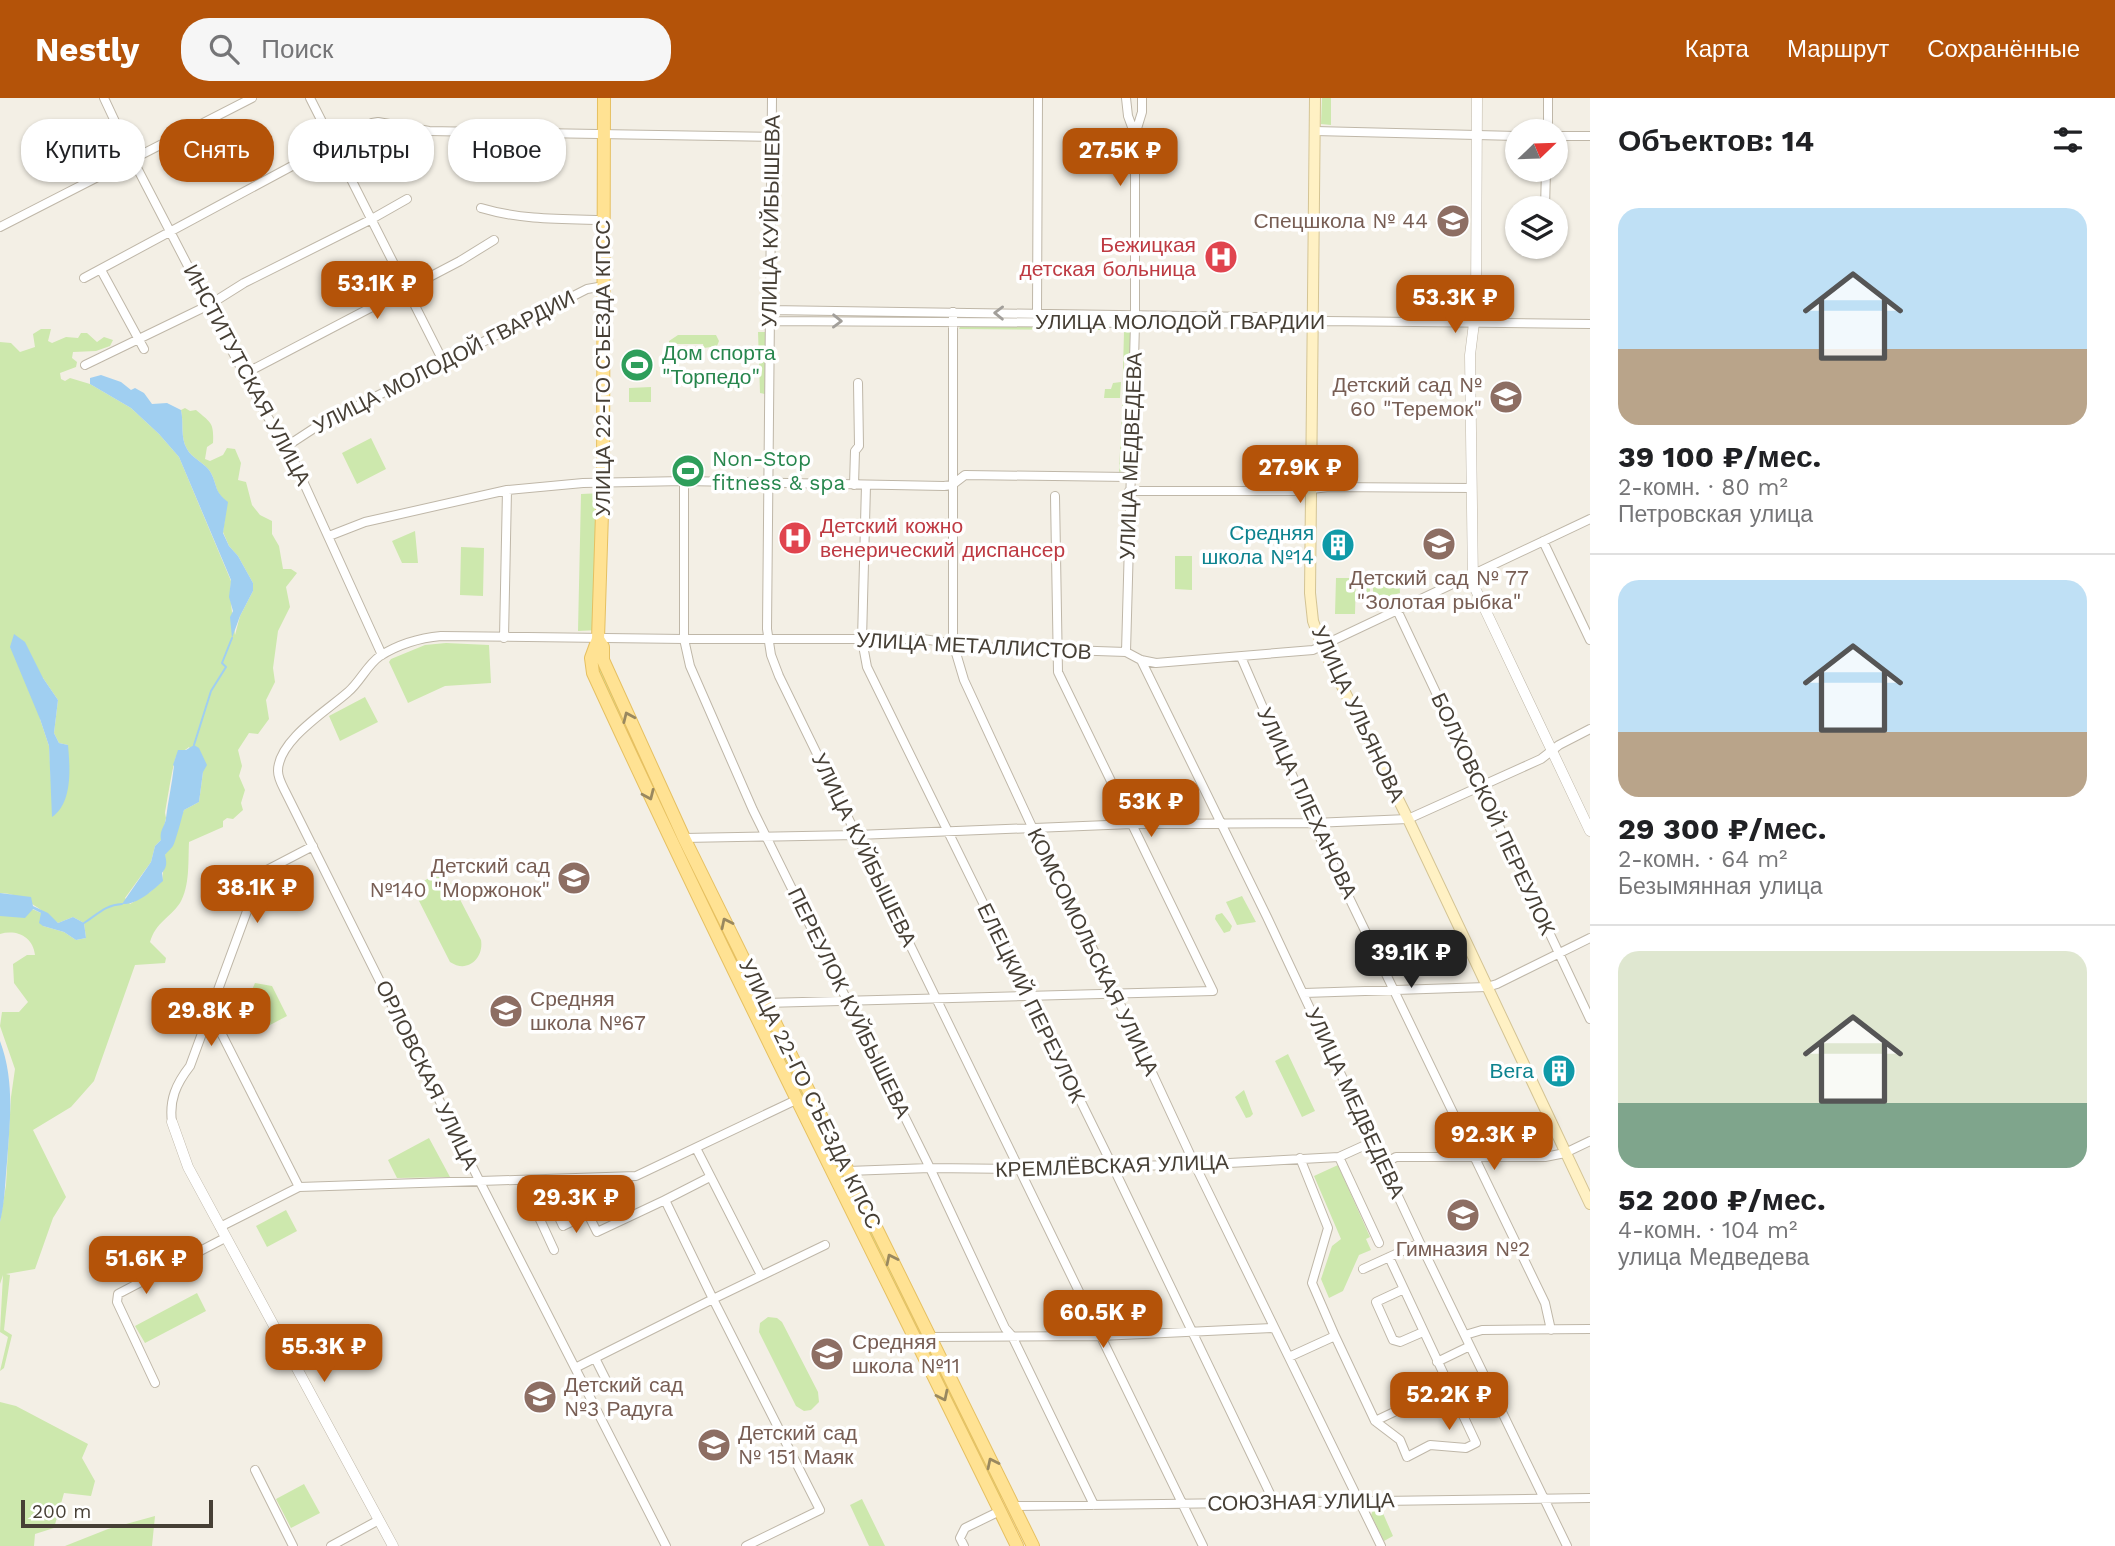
<!DOCTYPE html>
<html lang="ru">
<meta charset="utf-8">
<style>
:root{--surface:#fff;--page:#f6f6f6;--text:#202124;--muted:#757577;--line:#e0e0e0;--accent:#b45309}
body{margin:0;font-family:"Work Sans",sans-serif;background:var(--page);color:var(--text);height:100vh;display:flex;flex-direction:column;font-size:26px;white-space:nowrap}
*{box-sizing:border-box;margin:0}
p{font-size:23px;color:var(--muted)}
.icon{flex:none;width:38px;height:38px;fill:none;stroke:currentColor;stroke-width:2;stroke-linecap:round;stroke-linejoin:round}
.map{position:relative;flex:1;overflow:hidden}
.sheet{display:flex;flex-direction:column;background:var(--surface);width:525px}
.sheet>*{flex:none}
.banner{position:absolute;left:21px;top:21px;width:665px;height:63px;display:flex;gap:14px}
.needle{width:46px;rotate:67deg}
.fabs{position:absolute;left:1505px;top:21px;display:grid;gap:14px}
.fabs a{display:grid;place-items:center;width:63px;height:63px;border-radius:50%;background:var(--surface);box-shadow:0 2px 5px #0004;font-size:35px}
.scale{position:absolute;left:21px;bottom:18px;width:192px;box-sizing:border-box;padding-left:7px;border:4px solid #463f35;border-top:0;font-size:19px;line-height:24px;white-space:nowrap;color:#463f35;-webkit-text-stroke:5px #fff;paint-order:stroke}
.price{position:absolute;translate:-50% -60px;padding:0 16px;border-radius:14px;background:var(--accent);color:#fff;font-size:23px;line-height:46px;filter:drop-shadow(0 2px 4px #0008)}
.price::after{content:'';position:absolute;left:50%;top:42px;width:21px;height:16px;margin-left:-10px;background:inherit;clip-path:polygon(0 0,100% 0,50% 100%)}
.price.current{background:#222;color:#fff}
ul{padding:0;list-style:none}
li{display:grid;align-content:center;gap:14px;height:371px;padding:0 28px}
li+li{border-top:2px solid var(--line)}
li span{display:grid;place-items:center;height:217px;border-radius:21px;color:#555}
li>.icon{margin-inline-start:auto}
span .icon{width:126px;height:126px;fill:#fffc;stroke-width:1}
li b{font-size:30px}
h2{display:flex;justify-content:space-between;align-items:center;height:84px;padding:0 28px;font-size:30px}
.chip{padding:0 24px;border-radius:28px;background:var(--surface);box-shadow:0 2px 5px #0004;font-size:24px;line-height:63px}
.chip.current{background:var(--accent);color:#fff}
header{display:flex;align-items:center;gap:42px;box-sizing:border-box;height:98px;padding:0 35px;background:var(--accent);color:#fff}
header strong{font-size:33px}
nav{display:flex;gap:38px;margin-inline-start:auto;font-size:24px}
.search{width:490px;height:63px;background:var(--page);display:flex;align-items:center;gap:18px;box-sizing:border-box;padding:0 24px;border-radius:28px;color:var(--muted);font-size:26px}
main{display:flex;flex:1;min-height:0}
.map>svg:first-child{display:block}
.green{fill:#cde8ad;fill-rule:evenodd}
.water{fill:#a0cff1}
.lines{fill:none;stroke-linecap:round;stroke-linejoin:round}
.stream{stroke:#a0cff1;stroke-width:2}
.minor-casing{stroke:#bfb7a8;stroke-width:10}
.tertiary-casing{stroke:#bfb7a8;stroke-width:11}
.secondary-casing{stroke:#d4c494;stroke-width:12}
.primary-casing{stroke:#e6c061;stroke-width:14}
.minor{stroke:#fff;stroke-width:8}
.tertiary{stroke:#fff;stroke-width:10}
.secondary{stroke:#fff1c4;stroke-width:10}
.primary{stroke:#ffe293;stroke-width:12}
.oneway{stroke:#a29f9a}
.oneway2{stroke:#99885f}
.labels{text-anchor:middle;stroke-width:7;stroke-linejoin:round;paint-order:stroke}
.street-label{font-size:21px;fill:#463f35;stroke:#fff}
.education-label{font-size:21px;fill:#785e54;stroke:#fff;text-anchor:start}
.health-label{font-size:21px;fill:#be3a42;stroke:#fff;text-anchor:end}
.leisure-label{font-size:21px;fill:#27864d;stroke:#fff;text-anchor:start}
.culture-label{font-size:21px;fill:#0d838f;stroke:#fff;text-anchor:end}
</style>
<header>
<strong>Nestly</strong>
<div class="search"><svg class="icon" aria-label="search" viewBox="0 0 24 24"><circle cx="10" cy="10" r="6"/><path d="M15 15l6 6"/></svg>Поиск</div>
<nav><a>Карта</a><a>Маршрут</a><a>Сохранённые</a></nav>
</header>
<main>
<div class="map">
<svg width="1590" height="1448" viewBox="0 0 1590 1448">
<rect width="100%" height="100%" fill="#f3efe5"/>
<!-- green -->
<path class="green" d="M1322,0H1331V27L1321,26Z
M961,227H1106L1109,232L959,231Z
M41,231H51L48,243L52,245L66,239L78,240L81,235H87L97,244L104,239L113,242L110,248L96,253L73,254L72,260L77,264L76,269L60,275L61,281L65,283L70,280L90,286L131,310L159,336L179,359L231,483C229,501 233,518 235,537L240,518L253,493V485L238,458L229,448L223,434L227,404C214,393 218,389 211,375C206,365 192,361 187,351C180,339 184,325 181,312L185,310L190,313L196,312C211,325 214,324 213,345L207,349L205,361L210,363L223,357L227,350L235,351L241,365L238,382L246,384L252,407L260,417L272,423V436L279,448L283,471H291L297,475L286,489L290,509L278,533L273,570L275,584L266,602L269,621L258,636L249,635L238,652L242,668L239,678L245,692L241,705L243,712L233,721L227,720L223,723V729L189,744C188,764 190,788 180,805C169,821 156,824 150,844L166,860L165,865L135,867L94,983L71,1009L33,1032L66,1099L53,1120L35,1171L6,1176L10,1177L4,1232L12,1237L4,1270L0,1273L8,1239L0,1234L3,1177L0,1186V1124L6,1087L11,999L15,971L0,928L2,914H19L28,904L14,885L13,866L27,857H35C33,839 17,831 0,836V818L32,811L41,815L43,828L64,834L76,842L86,840L84,825L73,819L58,825C41,812 22,795 0,795V244L11,245L20,254L35,249L33,236ZM43,580L58,602L54,635L59,645L68,647V681L51,682L49,648L40,621ZM189,649L203,674L199,704L184,712L165,757L162,783L150,794L130,806L125,800L151,764L155,748L161,742L166,720L165,715C167,704 173,665 176,659C179,654 185,653 189,649Z
M758,234H766L765,296L760,295Z
M1124,234H1132L1131,258L1124,261V291L1129,293L1130,302L1124,308H1122Z
M678,237H716L719,243L717,248L704,250L703,246H669V243Z
M1121,284L1120,300H1104L1105,291H1111L1113,285Z
M651,289V304H629V290Z
M1122,313L1128,317L1129,324L1123,328L1122,353L1127,357V371L1119,374Z
M371,340L386,371L357,386L342,355Z
M603,395L599,532L578,533L581,396Z
M415,433L418,465H402L392,443Z
M461,449L484,450L483,498L460,497Z
M1175,458H1192V492L1175,491Z
M1336,480H1356L1355,516H1335Z
M1373,480H1399L1400,495L1373,503Z
M1358,481H1370V503H1358Z
M446,545L489,547L491,585L445,588L408,605L389,564L391,561L425,547Z
M598,547L755,896L753,898L750,897L596,571Z
M365,599L378,624L340,643L329,618Z
M436,778L446,781L452,786L481,842C484,860 468,876 450,864L417,799C418,787 424,780 436,778Z
M1242,798L1256,824L1237,827L1226,804Z
M1222,815L1232,828L1230,833L1224,835L1215,821L1216,817Z
M255,885L272,888L287,918L253,936C242,912 245,908 255,885Z
M760,911H762L1002,1399H998L759,913Z
M1288,956L1315,1013L1302,1019L1275,963Z
M1244,992L1253,1016L1250,1019L1246,1020L1235,999Z
M429,1040L450,1079L397,1080L388,1062Z
M1338,1067L1370,1139L1366,1141L1371,1152L1359,1157L1343,1193L1329,1200L1321,1181L1332,1148L1341,1141L1314,1078Z
M286,1112L297,1133L267,1149L256,1128Z
M197,1195L206,1213L145,1245L135,1228Z
M768,1219L777,1220L782,1224L818,1294L819,1304L811,1312L804,1313L796,1308L759,1234L760,1225Z
M0,1304L16,1308L88,1346L82,1360L95,1383L91,1398L64,1395L54,1430L35,1436L34,1448H0Z
M304,1386L320,1415L291,1430L276,1401Z
M862,1401L885,1448H869L850,1407Z
M1374,1410L1382,1413L1393,1438L1384,1443L1371,1417Z
M155,1418L152,1448H65L108,1431Z"/>
<!-- water -->
<path class="water" d="M101,277L121,284L131,292L135,290L144,295L152,306L167,305L181,312C184,325 180,339 187,351C192,361 206,365 211,375C218,389 214,393 228,404L223,435L229,448L238,458L253,485V493L240,518L232,540L230,519L233,513L229,499L231,482L179,359L159,336L131,310L90,286V280Z
M14,536L25,544L43,580L58,602L54,635L59,645L68,647C70,669 73,705 52,719L49,648L40,621L10,549Z
M194,647L199,650L207,667L203,674L199,704L184,712C183,715 175,746 173,748C171,751 167,754 165,757C167,765 167,769 162,775L163,783C152,793 137,807 122,806L151,764L155,748L161,742C159,732 165,729 166,720C168,703 172,686 174,668L173,667L178,652H186Z
M0,795L31,799L33,808L48,815L58,825L73,819L84,825L86,840L76,842L64,834L43,828L39,825L41,815L33,811L25,820L0,818Z
M0,943C15,983 10,1023 7,1064C5,1084 5,1104 0,1124Z"/>
<g class="lines">
<!-- stream -->
<path class="stream" d="M194,647L211,593L226,569L222,565L232,540
M84,825C98,816 105,807 122,806"/>
<defs>
<path id="minor" d="M104,0L133,62L244,276L265,315L287,348L382,557
M310,0L444,265
M772,0L767,531L771,557L779,578L1203,1448
M1126,0L1128,18L1135,37V226L1126,554
M1315,33L1517,38
M1548,33V0
M1135,37L1142,14V0
M1556,38H1590
M481,110C521,122 562,121 603,122
M1545,110L1546,72
M0,129L252,0
M1545,150V149
M101,172L144,251
M84,180L320,53L334,49L372,25L378,24L429,33L772,39
M769,212L1315,220
M953,214V545L964,582L1033,731L1115,895L1195,1067L1381,1448
M1037,215L1038,0
M769,223L1312,226L1326,223L1590,226
M85,267L209,207L244,185L370,122L407,101
M244,276L460,163L494,142
M287,348L316,329L587,191L604,188
M684,383V541L690,568L753,712L930,1070L1005,1230L1012,1238L1094,1407
M854,387L855,353L859,348L858,285
M866,387L862,542L867,569L1115,1073L1274,1404
M1129,393H1294L1329,389L1471,390
M329,438L365,424L507,392L583,385L684,383L944,388L952,387L965,377L1129,379
M1543,443L1590,542
M1397,512L1590,921
M504,540L507,392
M1241,559L1313,725L1545,1205L1551,1232
M1141,562L1267,819L1420,1145L1567,1448
M684,740L857,737L1132,726L1313,725L1408,721L1541,661L1559,647L1590,631
M1304,895L1487,889L1497,886L1590,840
M765,905L1213,893L1058,574L1055,398
M209,911L299,1089
M172,1024C169,1002 176,986 190,968L257,786L267,772L313,748
M696,1050L761,1177
M1339,1059L1379,1145
M1300,1060L1328,1130L1312,1185L1335,1238
M1383,1066L1396,1059H1545L1565,1055L1590,1043
M848,1073L930,1070L1019,1071L1210,1066L1339,1059L1372,1044
M577,1086L588,1116
M577,1090L551,1102L563,1128L588,1116L597,1134L665,1102
M553,1106L537,1115L554,1152
M220,1129L299,1089L636,1078L796,1002
M1363,1171L1420,1145
M1404,1191L1376,1204L1393,1242L1400,1244L1423,1234
M1465,1237L1482,1232L1590,1231
M930,1239L1100,1238L1274,1230
M1289,1259L1335,1238L1375,1323L1449,1288
M595,1260L607,1284
M1437,1264L1470,1248
M575,1270L713,1201L665,1102L710,1079
M155,1285L117,1204L118,1196L225,1140
M1375,1323L1400,1342L1407,1359L1430,1347L1466,1350L1476,1345L1389,1159
M255,1372L293,1448
M1013,1408L1590,1400
M331,1448L379,1422
M666,1448L479,1082L285,693C282,687 278,680 278,673C278,642 328,612 348,594C360,584 367,567 380,558C399,546 419,540 441,538L684,541H923L976,549L1126,554L1141,562L1156,565L1313,552L1590,421
M746,1448L820,1412L713,1201L825,1147
M964,1448L960,1440L965,1430L1000,1413"/>
<path id="tertiary" d="M1477,0L1476,209L1470,257L1473,486L1590,733
M172,1024L188,1069L393,1448"/>
<path id="secondary" d="M1315,0L1310,495L1313,523L1322,548L1408,721L1590,1106"/>
<path id="primary" d="M604,0L603,384L598,541L591,560L593,575C728,869 875,1157 1017,1448
M598,541L603,549V562L684,740L1033,1448"/>
</defs>
<!-- minor casing -->
<use href="#minor" class="minor-casing"/>
<!-- tertiary casing -->
<use href="#tertiary" class="tertiary-casing"/>
<!-- secondary casing -->
<use href="#secondary" class="secondary-casing"/>
<!-- primary casing -->
<use href="#primary" class="primary-casing"/>
<!-- minor -->
<use href="#minor" class="minor"/>
<!-- tertiary -->
<use href="#tertiary" class="tertiary"/>
<!-- secondary -->
<use href="#secondary" class="secondary"/>
<!-- primary -->
<use href="#primary" class="primary"/>
</g>
<!-- one-way arrows -->
<defs><path id="oneway-chevron" d="M-2-3.5L2.5 0L-2 3.5" fill="none" stroke-width="1.6" stroke-linecap="round" stroke-linejoin="round" transform="scale(1.75)"/></defs>
<g class="oneway">
<use href="#oneway-chevron" transform="translate(999 215) rotate(-179)"/>
<use href="#oneway-chevron" transform="translate(837 223) rotate(1)"/>
</g>
<g class="oneway2">
<use href="#oneway-chevron" transform="translate(628 619) rotate(-114)"/>
<use href="#oneway-chevron" transform="translate(649 697) rotate(66)"/>
<use href="#oneway-chevron" transform="translate(726 825) rotate(-116)"/>
<use href="#oneway-chevron" transform="translate(891 1161) rotate(-116)"/>
<use href="#oneway-chevron" transform="translate(943 1298) rotate(64)"/>
<use href="#oneway-chevron" transform="translate(992 1365) rotate(-116)"/>
</g>
<!-- icons -->
<defs>
<symbol id="school-disc" viewBox="-11 -11 22 22"><circle r="9.5" fill="#8d6e63" stroke="#fff"/><path d="M0-5L7-2L0 1L-7-2ZM-4 1L0 2.5L4 1V4Q0 6-4 4Z" fill="#fff"/></symbol>
<symbol id="hospital-disc" viewBox="-11 -11 22 22"><circle r="9.5" fill="#e0444e" stroke="#fff"/><path d="M-5-5h3v3.5h4V-5h3V5h-3V1.5h-4V5h-3Z" fill="#fff"/></symbol>
<symbol id="stadium-disc" viewBox="-11 -11 22 22"><circle r="9.5" fill="#2e9e5b" stroke="#fff"/><path d="M0-5a6.5 5 0 1 0 0 10a6.5 5 0 1 0 0-10ZM-3.5-1.8h7v3.6h-7Z" fill="#fff"/></symbol>
<symbol id="building-disc" viewBox="-11 -11 22 22"><circle r="9.5" fill="#0f9aa8" stroke="#fff"/><path d="M-4-6H4V6H1V3H-1V6H-4ZM-2.5-4.3h1.7v1.8h-1.7ZM.8-4.3h1.7v1.8H.8ZM-2.5-1h1.7V.8h-1.7ZM.8-1h1.7V.8H.8Z" fill="#fff"/></symbol>
</defs>
<g fill-rule="evenodd">
<use href="#school-disc" x="1434" y="104" width="38" height="38"/>
<use href="#hospital-disc" x="1202" y="140" width="38" height="38"/>
<use href="#stadium-disc" x="618" y="248" width="38" height="38"/>
<use href="#school-disc" x="1487" y="280" width="38" height="38"/>
<use href="#stadium-disc" x="669" y="354" width="38" height="38"/>
<use href="#hospital-disc" x="776" y="421" width="38" height="38"/>
<use href="#school-disc" x="1420" y="427" width="38" height="38"/>
<use href="#building-disc" x="1319" y="428" width="38" height="38"/>
<use href="#school-disc" x="555" y="761" width="38" height="38"/>
<use href="#school-disc" x="487" y="894" width="38" height="38"/>
<use href="#building-disc" x="1540" y="954" width="38" height="38"/>
<use href="#school-disc" x="1444" y="1098" width="38" height="38"/>
<use href="#school-disc" x="808" y="1237" width="38" height="38"/>
<use href="#school-disc" x="521" y="1280" width="38" height="38"/>
<use href="#school-disc" x="695" y="1328" width="38" height="38"/>
</g>
<g class="labels">
<!-- street labels -->
<g class="street-label">
<text transform="translate(771 123) rotate(-89)" y="7">УЛИЦА КУЙБЫШЕВА</text>
<text x="1180" y="231">УЛИЦА МОЛОДОЙ ГВАРДИИ</text>
<text transform="translate(444 264) rotate(-27)" y="7">УЛИЦА МОЛОДОЙ ГВАРДИИ</text>
<text transform="translate(603 270) rotate(-90)" y="7">УЛИЦА 22-ГО СЪЕЗДА КПСС</text>
<text transform="translate(247 277) rotate(62)" y="7">ИНСТИТУТСКАЯ УЛИЦА</text>
<text transform="translate(1131 358) rotate(-88)" y="7">УЛИЦА МЕДВЕДЕВА</text>
<text transform="translate(974 548) rotate(3)" y="7">УЛИЦА МЕТАЛЛИСТОВ</text>
<text transform="translate(1358 616) rotate(65)" y="7">УЛИЦА УЛЬЯНОВА</text>
<text transform="translate(1307 705) rotate(65)" y="7">УЛИЦА ПЛЕХАНОВА</text>
<text transform="translate(1493 716) rotate(65)" y="7">БОЛХОВСКОЙ ПЕРЕУЛОК</text>
<text transform="translate(864 752) rotate(64)" y="7">УЛИЦА КУЙБЫШЕВА</text>
<text transform="translate(1093 854) rotate(64)" y="7">КОМСОМОЛЬСКАЯ УЛИЦА</text>
<text transform="translate(849 905) rotate(64)" y="7">ПЕРЕУЛОК КУЙБЫШЕВА</text>
<text transform="translate(1031 905) rotate(64)" y="7">ЕЛЕЦКИЙ ПЕРЕУЛОК</text>
<text transform="translate(427 977) rotate(64)" y="7">ОРЛОВСКАЯ УЛИЦА</text>
<text transform="translate(810 996) rotate(64)" y="7">УЛИЦА 22-ГО СЪЕЗДА КПСС</text>
<text transform="translate(1355 1005) rotate(65)" y="7">УЛИЦА МЕДВЕДЕВА</text>
<text transform="translate(1112 1068) rotate(-2)" y="7">КРЕМЛЁВСКАЯ УЛИЦА</text>
<text transform="translate(1301 1404) rotate(-1)" y="7">СОЮЗНАЯ УЛИЦА</text>
</g>
<!-- education labels -->
<g class="education-label">
<text x="1428" y="130" text-anchor="end">Спецшкола № 44</text>
<text x="1482" y="294" text-anchor="end">Детский сад №<tspan x="1482" dy="24">60 "Теремок"</tspan></text>
<text x="1439" y="487" text-anchor="middle">Детский сад № 77<tspan x="1439" dy="24">"Золотая рыбка"</tspan></text>
<text x="550" y="775" text-anchor="end">Детский сад<tspan x="550" dy="24">№140 "Моржонок"</tspan></text>
<text x="530" y="908">Средняя<tspan x="530" dy="24">школа №67</tspan></text>
<text x="1463" y="1158" text-anchor="middle">Гимназия №2</text>
<text x="852" y="1251">Средняя<tspan x="852" dy="24">школа №11</tspan></text>
<text x="564" y="1294">Детский сад<tspan x="564" dy="24">№3 Радуга</tspan></text>
<text x="738" y="1342">Детский сад<tspan x="738" dy="24">№ 151 Маяк</tspan></text>
</g>
<!-- health labels -->
<g class="health-label">
<text x="1196" y="154">Бежицкая<tspan x="1196" dy="24">детская больница</tspan></text>
<text x="820" y="435" text-anchor="start">Детский кожно<tspan x="820" dy="24">венерический диспансер</tspan></text>
</g>
<!-- leisure labels -->
<g class="leisure-label">
<text x="662" y="262">Дом спорта<tspan x="662" dy="24">"Торпедо"</tspan></text>
<text x="712" y="368">Non-Stop<tspan x="712" dy="24">fitness &amp; spa</tspan></text>
</g>
<!-- culture labels -->
<g class="culture-label">
<text x="1314" y="442">Средняя<tspan x="1314" dy="24">школа №14</tspan></text>
<text x="1534" y="980">Вега</text>
</g>
</g>
</svg>
<div class="fabs">
<a><svg class="needle" viewBox="-14 -14 28 28"><path d="M0-13l5 13h-10z" fill="#e53935"/><path d="M0 13l5-13h-10z" fill="#757577"/></svg></a>
<a><svg class="icon" aria-label="layers" viewBox="0 0 24 24"><path d="M12 4l9 5-9 5-9-5zM3 14l9 5 9-5"/></svg></a>
</div>
<div class="scale">200 m</div>
<b class="price" style="left:1120px;top:90px">27.5K ₽</b>
<b class="price" style="left:377px;top:223px">53.1K ₽</b>
<b class="price" style="left:1455px;top:237px">53.3K ₽</b>
<b class="price" style="left:1300px;top:407px">27.9K ₽</b>
<b class="price" style="left:1151px;top:741px">53K ₽</b>
<b class="price" style="left:257px;top:827px">38.1K ₽</b>
<b class="price current" style="left:1411px;top:892px">39.1K ₽</b>
<b class="price" style="left:211px;top:950px">29.8K ₽</b>
<b class="price" style="left:1494px;top:1074px">92.3K ₽</b>
<b class="price" style="left:576px;top:1137px">29.3K ₽</b>
<b class="price" style="left:146px;top:1198px">51.6K ₽</b>
<b class="price" style="left:1103px;top:1252px">60.5K ₽</b>
<b class="price" style="left:324px;top:1286px">55.3K ₽</b>
<b class="price" style="left:1449px;top:1334px">52.2K ₽</b>
<div class="banner">
<a class="chip">Купить</a>
<a class="chip current">Снять</a>
<a class="chip">Фильтры</a>
<a class="chip">Новое</a>
</div>
</div>
<section class="sheet">
<h2>Объектов: 14<svg class="icon" aria-label="filters" viewBox="0 0 24 24"><path d="M4 7h16M4 17h16"/><circle cx="9" cy="7" r="2"/><circle cx="15" cy="17" r="2"/></svg></h2>
<ul>
<li><span style="background:linear-gradient(#bfe0f5 65%,#b9a48a 0)"><svg class="icon" aria-label="home" viewBox="0 0 24 24"><path d="M3 11l9-7 9 7M6 9v11h12V9"/></svg></span><div><b>39 100 ₽/мес.</b><p>2-комн. · 80 m²</p><p>Петровская улица</p></div></li>
<li><span style="background:linear-gradient(#bfe0f5 70%,#b9a48a 0)"><svg class="icon" aria-label="home" viewBox="0 0 24 24"><path d="M3 11l9-7 9 7M6 9v11h12V9"/></svg></span><div><b>29 300 ₽/мес.</b><p>2-комн. · 64 m²</p><p>Безымянная улица</p></div></li>
<li><span style="background:linear-gradient(#dfe7d0 70%,#7fa58c 0)"><svg class="icon" aria-label="home" viewBox="0 0 24 24"><path d="M3 11l9-7 9 7M6 9v11h12V9"/></svg></span><div><b>52 200 ₽/мес.</b><p>4-комн. · 104 m²</p><p>улица Медведева</p></div></li>
</ul>
</section>
</main>
